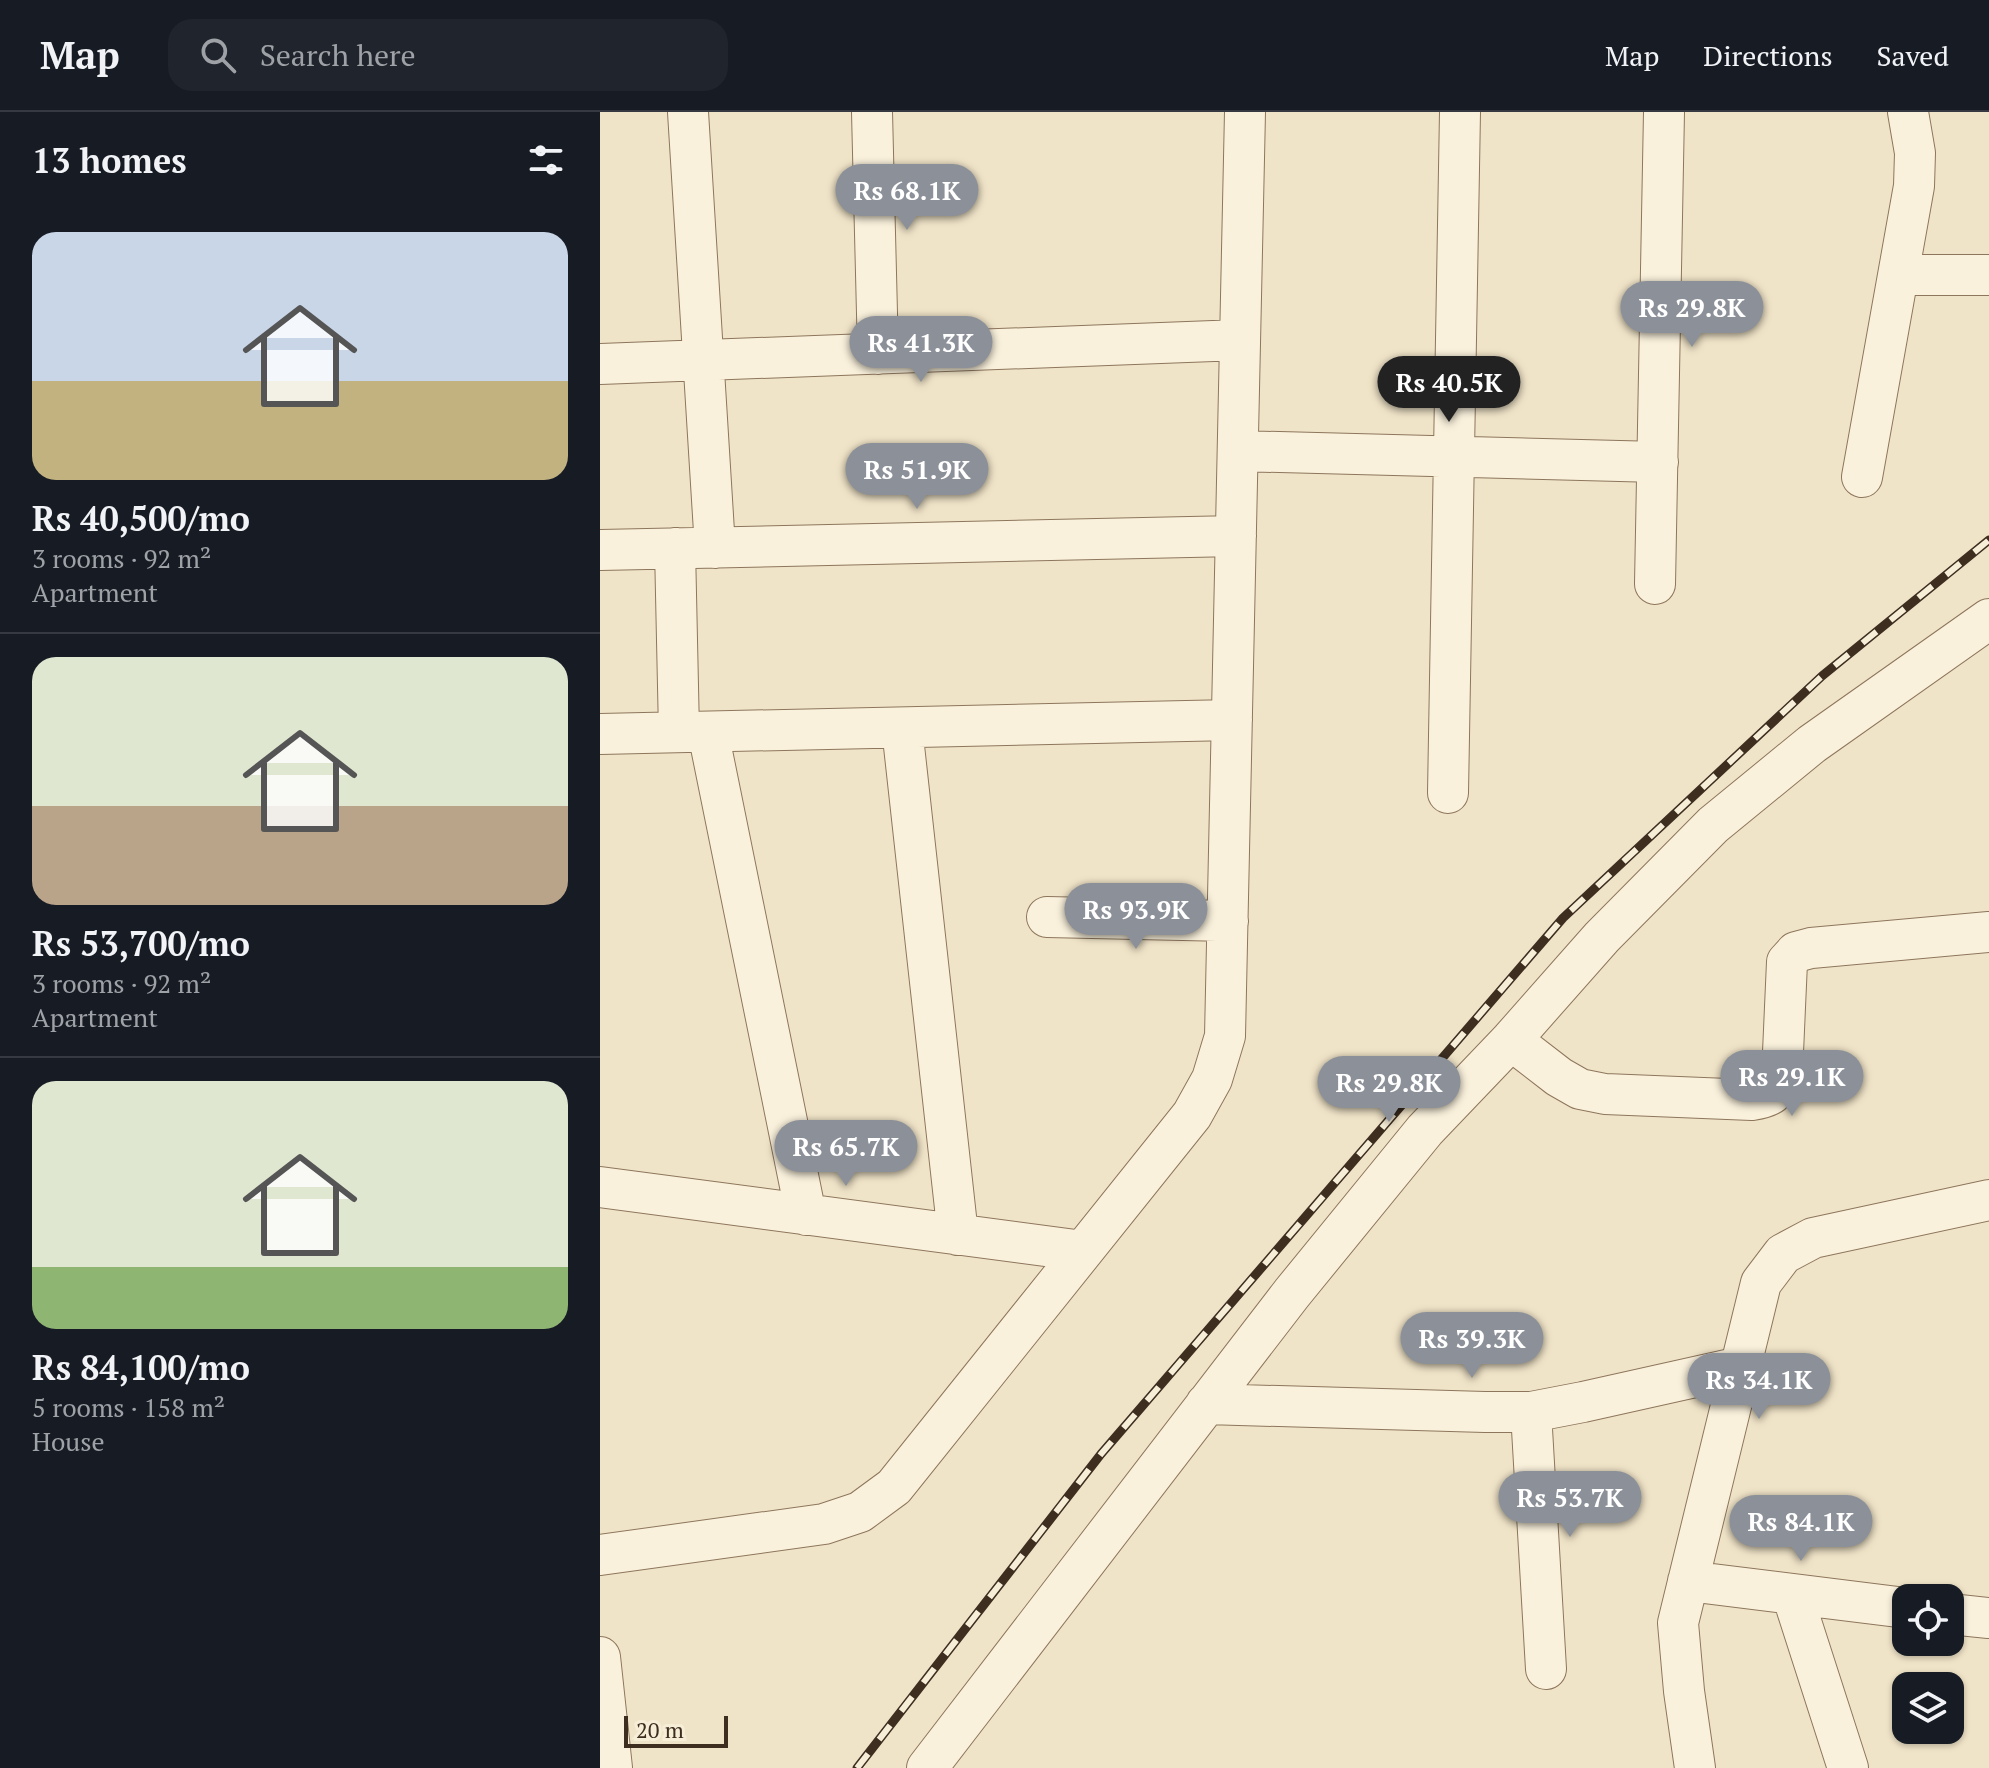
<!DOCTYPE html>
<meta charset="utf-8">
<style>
:root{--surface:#171b24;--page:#20242c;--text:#f1f3f6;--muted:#9ea1a6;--line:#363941;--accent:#8c9099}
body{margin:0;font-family:"PT Serif",serif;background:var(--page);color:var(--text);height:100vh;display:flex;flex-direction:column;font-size:30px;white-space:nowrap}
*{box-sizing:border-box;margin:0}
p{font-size:26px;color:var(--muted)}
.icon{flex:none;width:44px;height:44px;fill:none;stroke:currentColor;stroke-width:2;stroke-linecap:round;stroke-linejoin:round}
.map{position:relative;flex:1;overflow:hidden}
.drawer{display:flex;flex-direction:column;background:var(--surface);width:600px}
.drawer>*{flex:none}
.controls{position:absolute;left:1292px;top:1472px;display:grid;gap:16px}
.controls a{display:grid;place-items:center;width:72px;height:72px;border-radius:16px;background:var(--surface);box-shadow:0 2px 6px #0004;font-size:40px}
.scale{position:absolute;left:24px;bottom:20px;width:104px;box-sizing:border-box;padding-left:8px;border:4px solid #3d2e20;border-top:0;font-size:22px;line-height:28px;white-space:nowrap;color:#3d2e20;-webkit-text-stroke:6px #f7eed8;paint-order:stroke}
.price{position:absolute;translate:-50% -68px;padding:0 18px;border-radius:28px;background:var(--accent);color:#fff;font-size:26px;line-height:52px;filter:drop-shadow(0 2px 4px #0008)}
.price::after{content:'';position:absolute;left:50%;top:48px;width:24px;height:18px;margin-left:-12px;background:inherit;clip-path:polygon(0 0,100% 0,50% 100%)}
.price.active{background:#222;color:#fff}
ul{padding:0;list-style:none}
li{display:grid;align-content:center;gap:16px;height:424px;padding:0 32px}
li+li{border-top:2px solid var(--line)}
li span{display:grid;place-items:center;height:248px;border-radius:24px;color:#555}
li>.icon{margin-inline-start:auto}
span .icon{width:144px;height:144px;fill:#fffc;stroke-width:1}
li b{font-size:34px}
h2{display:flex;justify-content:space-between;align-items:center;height:96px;padding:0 32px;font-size:34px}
header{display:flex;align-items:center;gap:48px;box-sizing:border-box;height:112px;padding:0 40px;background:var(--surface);border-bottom:2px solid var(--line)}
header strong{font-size:38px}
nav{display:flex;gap:44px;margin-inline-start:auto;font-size:28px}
.search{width:560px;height:72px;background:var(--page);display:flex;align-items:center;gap:20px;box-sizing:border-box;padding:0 28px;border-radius:24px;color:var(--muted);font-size:30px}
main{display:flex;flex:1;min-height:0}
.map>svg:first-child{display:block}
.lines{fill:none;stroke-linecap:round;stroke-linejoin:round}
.street-casing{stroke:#8d765c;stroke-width:42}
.street{stroke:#faf1dc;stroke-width:40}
.rail-casing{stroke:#3d2e20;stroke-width:9}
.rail{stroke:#f7eed8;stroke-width:6;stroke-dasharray:18;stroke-linecap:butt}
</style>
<header>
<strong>Map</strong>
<div class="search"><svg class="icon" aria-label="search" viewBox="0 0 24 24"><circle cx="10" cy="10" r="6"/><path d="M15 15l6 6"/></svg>Search here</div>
<nav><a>Map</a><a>Directions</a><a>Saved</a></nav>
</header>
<main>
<section class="drawer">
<h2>13 homes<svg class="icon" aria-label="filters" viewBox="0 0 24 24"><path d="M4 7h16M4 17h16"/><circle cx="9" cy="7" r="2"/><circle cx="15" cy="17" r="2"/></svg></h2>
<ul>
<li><span style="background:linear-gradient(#c9d6e8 60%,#c2b280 0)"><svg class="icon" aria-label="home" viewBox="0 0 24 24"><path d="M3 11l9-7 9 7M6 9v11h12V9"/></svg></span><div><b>Rs 40,500/mo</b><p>3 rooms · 92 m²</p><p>Apartment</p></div></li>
<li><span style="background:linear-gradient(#dfe7d0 60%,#b9a48a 0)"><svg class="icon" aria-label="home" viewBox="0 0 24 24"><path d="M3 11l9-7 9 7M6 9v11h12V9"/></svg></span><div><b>Rs 53,700/mo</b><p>3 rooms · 92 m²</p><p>Apartment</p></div></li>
<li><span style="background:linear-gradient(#dfe7d0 75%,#8fb573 0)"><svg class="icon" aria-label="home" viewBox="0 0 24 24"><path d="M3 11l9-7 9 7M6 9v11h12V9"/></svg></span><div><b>Rs 84,100/mo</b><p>5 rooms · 158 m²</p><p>House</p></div></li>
</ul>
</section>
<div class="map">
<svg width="1389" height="1656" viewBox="0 0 1389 1656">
<rect width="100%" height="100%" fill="#f0e4c8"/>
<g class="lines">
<defs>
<path id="street" d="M88,0L115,436
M272,0L278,242
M1299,163H1389
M0,252L640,228
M638,339L1058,350
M1262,365L1314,74L1315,41L1308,0
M75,436L79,620
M0,438L636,424
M1055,472L1064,0
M302,616L358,1123
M108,620L206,1103
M0,622L632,608
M848,681L860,0
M447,805L628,809
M911,928L959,965L980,977L1005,982L1152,988C1171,985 1176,982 1182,963L1187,850L1196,840L1211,836L1389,820
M0,1075L483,1139
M606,1292L885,1300H931L983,1290L1140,1255
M931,1300L946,1557
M0,1443L224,1412L260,1400L294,1375L592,1003L612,967L625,924L645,0
M1088,1469L1306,1496
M1192,1482L1248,1656
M1350,1502L1389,1506
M0,1545L12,1656
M327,1656L692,1181L825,1018L911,928L1002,825L1113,713L1212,632L1389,507
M1095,1656L1084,1579L1078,1511L1161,1171L1183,1142L1213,1126L1389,1088"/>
</defs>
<!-- street casing -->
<use href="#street" class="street-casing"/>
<!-- street -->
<use href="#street" class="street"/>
<defs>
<path id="rail" d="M257,1656L501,1342L963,806L1222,564L1389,428"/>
</defs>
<!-- rail casing -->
<use href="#rail" class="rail-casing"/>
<!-- rail -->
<use href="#rail" class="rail"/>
</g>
</svg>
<div class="controls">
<a><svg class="icon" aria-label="locate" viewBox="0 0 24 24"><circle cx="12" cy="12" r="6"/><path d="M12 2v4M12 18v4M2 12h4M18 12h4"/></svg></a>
<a><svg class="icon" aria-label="layers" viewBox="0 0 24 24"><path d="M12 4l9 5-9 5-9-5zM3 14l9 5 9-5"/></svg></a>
</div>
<div class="scale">20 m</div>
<b class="price" style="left:307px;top:120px">Rs 68.1K</b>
<b class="price" style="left:1092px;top:237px">Rs 29.8K</b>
<b class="price" style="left:321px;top:272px">Rs 41.3K</b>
<b class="price active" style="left:849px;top:312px">Rs 40.5K</b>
<b class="price" style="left:317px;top:399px">Rs 51.9K</b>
<b class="price" style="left:536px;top:839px">Rs 93.9K</b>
<b class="price" style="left:1192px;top:1006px">Rs 29.1K</b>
<b class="price" style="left:789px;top:1012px">Rs 29.8K</b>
<b class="price" style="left:246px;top:1076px">Rs 65.7K</b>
<b class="price" style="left:872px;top:1268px">Rs 39.3K</b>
<b class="price" style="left:1159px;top:1309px">Rs 34.1K</b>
<b class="price" style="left:970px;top:1427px">Rs 53.7K</b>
<b class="price" style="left:1201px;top:1451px">Rs 84.1K</b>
</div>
</main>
